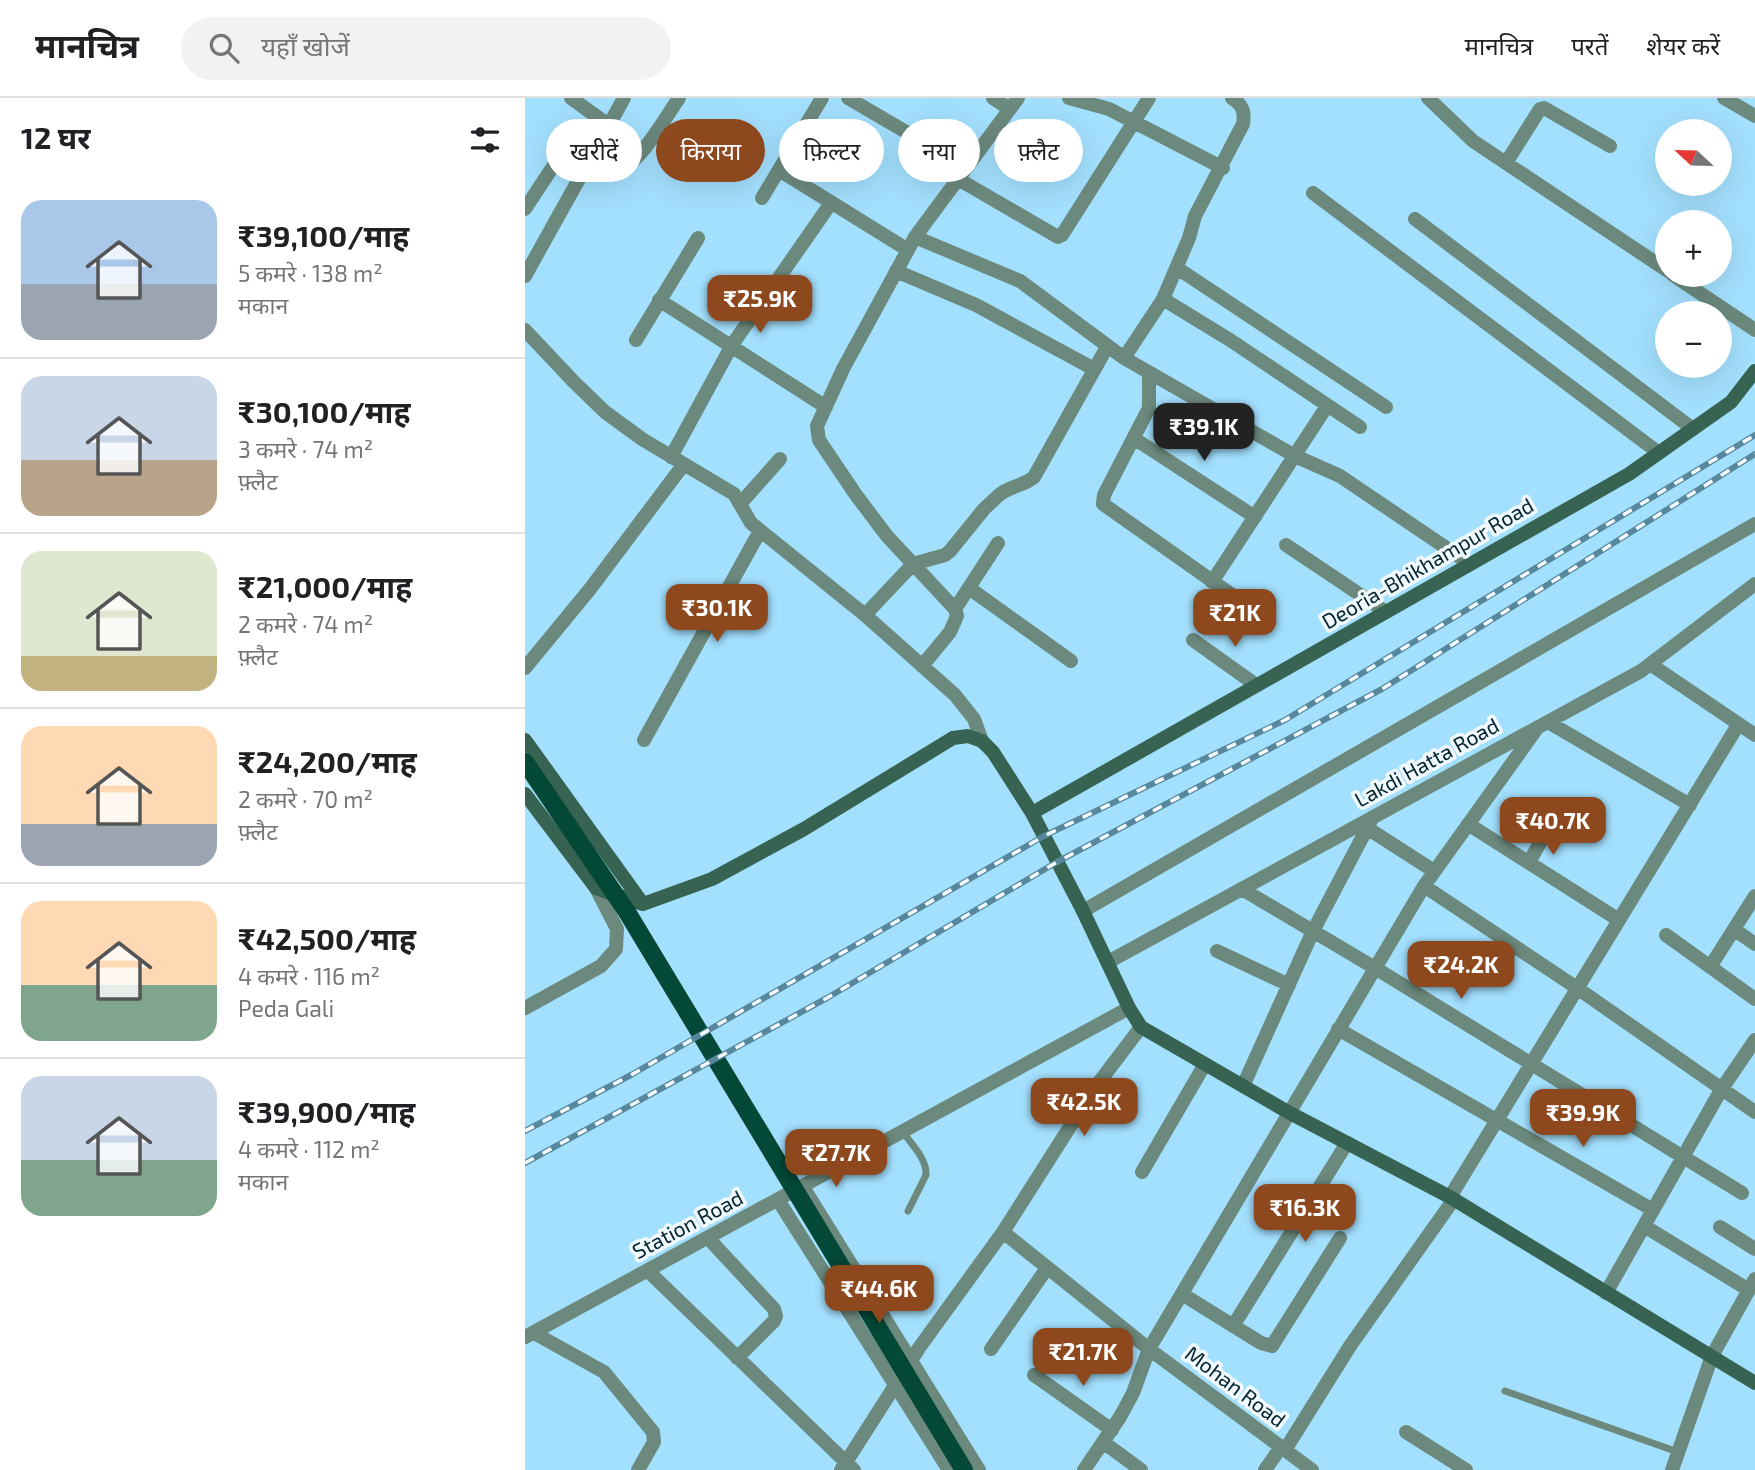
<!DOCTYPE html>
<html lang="hi">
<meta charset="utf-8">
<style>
:root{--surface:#fff;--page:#f2f2f2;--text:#202124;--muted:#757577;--line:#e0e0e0;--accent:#8d481e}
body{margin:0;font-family:"Exo 2","Noto Sans Devanagari",sans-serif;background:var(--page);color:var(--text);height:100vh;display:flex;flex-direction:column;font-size:26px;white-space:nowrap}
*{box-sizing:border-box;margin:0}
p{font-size:23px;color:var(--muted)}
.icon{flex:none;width:38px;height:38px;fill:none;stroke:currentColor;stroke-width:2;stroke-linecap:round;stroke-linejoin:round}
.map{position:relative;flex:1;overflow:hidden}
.drawer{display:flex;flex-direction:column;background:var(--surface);width:525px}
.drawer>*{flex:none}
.banner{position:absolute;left:21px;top:21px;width:665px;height:63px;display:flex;gap:14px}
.needle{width:46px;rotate:292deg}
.tools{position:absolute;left:1130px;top:21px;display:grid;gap:14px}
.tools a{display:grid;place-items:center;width:77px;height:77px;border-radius:50%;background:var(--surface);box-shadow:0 7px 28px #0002;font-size:35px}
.price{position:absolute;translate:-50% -60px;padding:0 16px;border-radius:14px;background:var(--accent);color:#fff;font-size:23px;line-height:46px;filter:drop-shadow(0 2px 4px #0008)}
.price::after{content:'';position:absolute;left:50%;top:42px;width:21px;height:16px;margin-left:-10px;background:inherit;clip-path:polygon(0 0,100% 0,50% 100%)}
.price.active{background:#222;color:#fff}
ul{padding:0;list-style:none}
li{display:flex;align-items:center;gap:21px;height:175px;padding:0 21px}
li+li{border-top:2px solid var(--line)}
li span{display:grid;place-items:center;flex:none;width:196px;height:140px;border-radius:21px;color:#555}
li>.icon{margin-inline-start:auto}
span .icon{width:84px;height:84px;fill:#fffc;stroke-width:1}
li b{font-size:30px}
h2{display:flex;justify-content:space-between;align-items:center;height:84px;padding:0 21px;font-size:30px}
.pill{padding:0 24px;border-radius:32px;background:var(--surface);box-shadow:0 7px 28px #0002;font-size:24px;line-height:63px}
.pill.active{background:var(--accent);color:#fff}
header{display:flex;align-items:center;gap:42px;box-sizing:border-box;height:98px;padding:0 35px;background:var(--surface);border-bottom:2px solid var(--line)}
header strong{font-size:33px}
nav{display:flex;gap:38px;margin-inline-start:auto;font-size:24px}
.search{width:490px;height:63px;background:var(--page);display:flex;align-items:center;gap:18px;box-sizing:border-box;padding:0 24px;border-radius:38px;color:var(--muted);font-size:26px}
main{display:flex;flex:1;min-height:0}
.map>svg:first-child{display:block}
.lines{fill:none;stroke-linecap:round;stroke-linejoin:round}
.service{stroke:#6c897d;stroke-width:7}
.minor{stroke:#6c897d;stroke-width:14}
.tertiary{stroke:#6c897d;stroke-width:14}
.secondary{stroke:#376353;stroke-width:14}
.primary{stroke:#044837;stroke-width:18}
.rail-casing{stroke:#57879d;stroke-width:6}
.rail{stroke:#f1f9fc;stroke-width:3.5;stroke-dasharray:10;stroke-linecap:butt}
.labels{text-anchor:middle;stroke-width:7;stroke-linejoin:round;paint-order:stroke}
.street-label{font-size:21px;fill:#022432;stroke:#f1f9fc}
</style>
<header>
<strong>मानचित्र</strong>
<div class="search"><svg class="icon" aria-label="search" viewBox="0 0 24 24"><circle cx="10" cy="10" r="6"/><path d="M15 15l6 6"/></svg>यहाँ खोजें</div>
<nav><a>मानचित्र</a><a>परतें</a><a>शेयर करें</a></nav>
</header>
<main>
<section class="drawer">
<h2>12 घर<svg class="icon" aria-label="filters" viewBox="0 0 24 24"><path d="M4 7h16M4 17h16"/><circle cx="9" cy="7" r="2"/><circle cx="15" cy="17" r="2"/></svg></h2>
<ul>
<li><span style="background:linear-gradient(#a9c7e8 60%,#9aa5b1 0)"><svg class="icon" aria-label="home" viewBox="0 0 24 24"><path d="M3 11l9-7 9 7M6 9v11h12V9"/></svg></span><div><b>₹39,100/माह</b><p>5 कमरे · 138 m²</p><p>मकान</p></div></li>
<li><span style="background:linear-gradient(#c9d6e8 60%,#b9a48a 0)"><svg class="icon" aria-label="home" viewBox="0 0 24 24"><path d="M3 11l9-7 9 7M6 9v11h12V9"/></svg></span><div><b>₹30,100/माह</b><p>3 कमरे · 74 m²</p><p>फ़्लैट</p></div></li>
<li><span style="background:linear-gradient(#dfe7d0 75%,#c2b280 0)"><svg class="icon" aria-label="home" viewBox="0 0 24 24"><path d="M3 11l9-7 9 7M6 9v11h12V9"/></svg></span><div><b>₹21,000/माह</b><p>2 कमरे · 74 m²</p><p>फ़्लैट</p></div></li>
<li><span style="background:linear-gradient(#ffd9b3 70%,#9aa5b1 0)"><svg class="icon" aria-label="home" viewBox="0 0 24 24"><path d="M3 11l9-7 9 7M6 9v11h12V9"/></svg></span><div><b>₹24,200/माह</b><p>2 कमरे · 70 m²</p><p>फ़्लैट</p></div></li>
<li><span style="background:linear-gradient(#ffd9b3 60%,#7fa58c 0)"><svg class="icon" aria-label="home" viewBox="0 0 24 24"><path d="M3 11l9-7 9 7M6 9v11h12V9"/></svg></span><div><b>₹42,500/माह</b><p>4 कमरे · 116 m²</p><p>Peda Gali</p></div></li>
<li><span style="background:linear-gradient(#c9d6e8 60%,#7fa58c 0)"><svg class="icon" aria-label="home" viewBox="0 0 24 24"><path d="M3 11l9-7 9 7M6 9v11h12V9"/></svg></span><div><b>₹39,900/माह</b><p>4 कमरे · 112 m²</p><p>मकान</p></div></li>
</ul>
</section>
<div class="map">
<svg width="1230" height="1372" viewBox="0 0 1230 1372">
<rect width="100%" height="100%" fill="#a3e0fe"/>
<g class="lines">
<!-- service -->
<path class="service" d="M378,1034C387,1047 402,1061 401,1077L383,1113
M980,1293L1153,1354"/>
<!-- minor -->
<path class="minor" d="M46,0L85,28
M323,0L441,69
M468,0L485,11
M544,0L584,11L698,70
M903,0L948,43L1143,173
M1199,0L1230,18
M64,64C74,66 87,70 97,69C115,66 143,15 154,0
M981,65L1015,11L1019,10L1085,48
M254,72L383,152
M433,81L533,139L537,137L624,0
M788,95L1134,355
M237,100L297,0
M0,111L31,64
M890,121L1168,331
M390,139L495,183L599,260L770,358L815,378L945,466
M652,170L861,309
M371,173L451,207L569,271
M1148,177L1230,232
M0,178L99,0
M638,201L705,242L835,329
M134,202L301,309
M0,232L49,284L80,314L117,341L209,396L226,425L340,517L430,597L449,621L457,643
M111,242L173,140
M599,260L638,201L664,140L670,118L718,26C720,14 718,7 707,0
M624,276V310L579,397L578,406L717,504
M610,341L730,419
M146,359L207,247L306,105
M215,406L255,361
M761,447L861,514
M687,484L802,308
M444,490L546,563
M430,511L473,445
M340,517L388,466L420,457L425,453L459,411L474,397C484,388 499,388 509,379L582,249
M668,542L731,587
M1125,566L1230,637
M397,568L425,534L432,518L430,511L362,438L331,397L294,342L292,328L318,271L390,139L493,0
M0,570L65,491L159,366
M1023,624L1165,707
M119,642L235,433
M943,726L1094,822
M842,730L909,773
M1004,764L1035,710
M899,788L1052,890L1230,1014
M717,791L850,870L1217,1095
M558,813L1230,426
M1209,831L1230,846
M1141,837L1230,901
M692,853L764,887
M583,864L1116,573L1230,486
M1185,869L1230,798
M0,910L76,868L91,851L92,831L71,790
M813,931L1128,1112
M718,988L788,833L848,719
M617,1074L680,966
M925,1099L1213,627
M1119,1128L1224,1192
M1195,1129L1230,1151
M478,1134L624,1251L787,1372
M183,1140L249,1211L251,1218L249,1223L212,1260
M123,1173L329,1372
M1081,1195L1196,992L1230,942
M657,1196L736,1245L747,1248L815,1140
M708,1228L822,1045
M9,1235L79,1274L128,1334L129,1344L113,1372
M466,1251L522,1170
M1187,1258L1230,1181
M509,1277L587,1332
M881,1334L941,1372
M578,1344L616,1372
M760,1352L825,1248L929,1101
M316,1372L394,1250L478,1134L569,991L616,929
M559,1372L595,1319L608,1295L624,1251L899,788L1013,629
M740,1372L756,1349"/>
<!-- tertiary -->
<path class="tertiary" d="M278,1089L454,1372
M253,1102L424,1372
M0,1239L604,910
M1147,1372L1187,1258"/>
<!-- secondary -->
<path class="secondary" d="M0,642L118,806
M0,696L71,790L118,806L187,781L279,731L428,640L443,638L457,643L468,654L507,715L558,813L604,910L616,929L763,1014L925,1099L1230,1285
M507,715L1104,376L1206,304L1230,273"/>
<!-- primary -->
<path class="primary" d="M0,664L102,814L439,1372"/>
<defs>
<path id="rail" d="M0,1033L106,977L519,738L760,622L1230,337
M0,1065L302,900L532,764L857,591L1230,356"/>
</defs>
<!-- rail casing -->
<use href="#rail" class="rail-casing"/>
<!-- rail -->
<use href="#rail" class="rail"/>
</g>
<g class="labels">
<!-- street labels -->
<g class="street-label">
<text transform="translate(903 466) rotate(-30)" y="7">Deoria-Bhikhampur Road</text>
<text transform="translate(902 665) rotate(-29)" y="7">Lakdi Hatta Road</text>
<text transform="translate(163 1127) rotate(-28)" y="7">Station Road</text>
<text transform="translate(710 1289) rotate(37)" y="7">Mohan Road</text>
</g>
</g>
</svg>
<div class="tools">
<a><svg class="needle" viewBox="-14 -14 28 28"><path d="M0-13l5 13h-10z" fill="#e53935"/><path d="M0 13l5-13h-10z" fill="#757577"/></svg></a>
<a>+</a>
<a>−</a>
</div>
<b class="price" style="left:235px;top:237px">₹25.9K</b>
<b class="price active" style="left:679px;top:365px">₹39.1K</b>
<b class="price" style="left:192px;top:546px">₹30.1K</b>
<b class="price" style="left:710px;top:551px">₹21K</b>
<b class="price" style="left:1028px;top:759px">₹40.7K</b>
<b class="price" style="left:936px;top:903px">₹24.2K</b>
<b class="price" style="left:559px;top:1040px">₹42.5K</b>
<b class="price" style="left:1058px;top:1051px">₹39.9K</b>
<b class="price" style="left:311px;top:1091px">₹27.7K</b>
<b class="price" style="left:780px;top:1146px">₹16.3K</b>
<b class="price" style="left:354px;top:1227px">₹44.6K</b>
<b class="price" style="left:558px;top:1290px">₹21.7K</b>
<div class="banner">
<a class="pill">खरीदें</a>
<a class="pill active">किराया</a>
<a class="pill">फ़िल्टर</a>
<a class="pill">नया</a>
<a class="pill">फ़्लैट</a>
</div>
</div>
</main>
